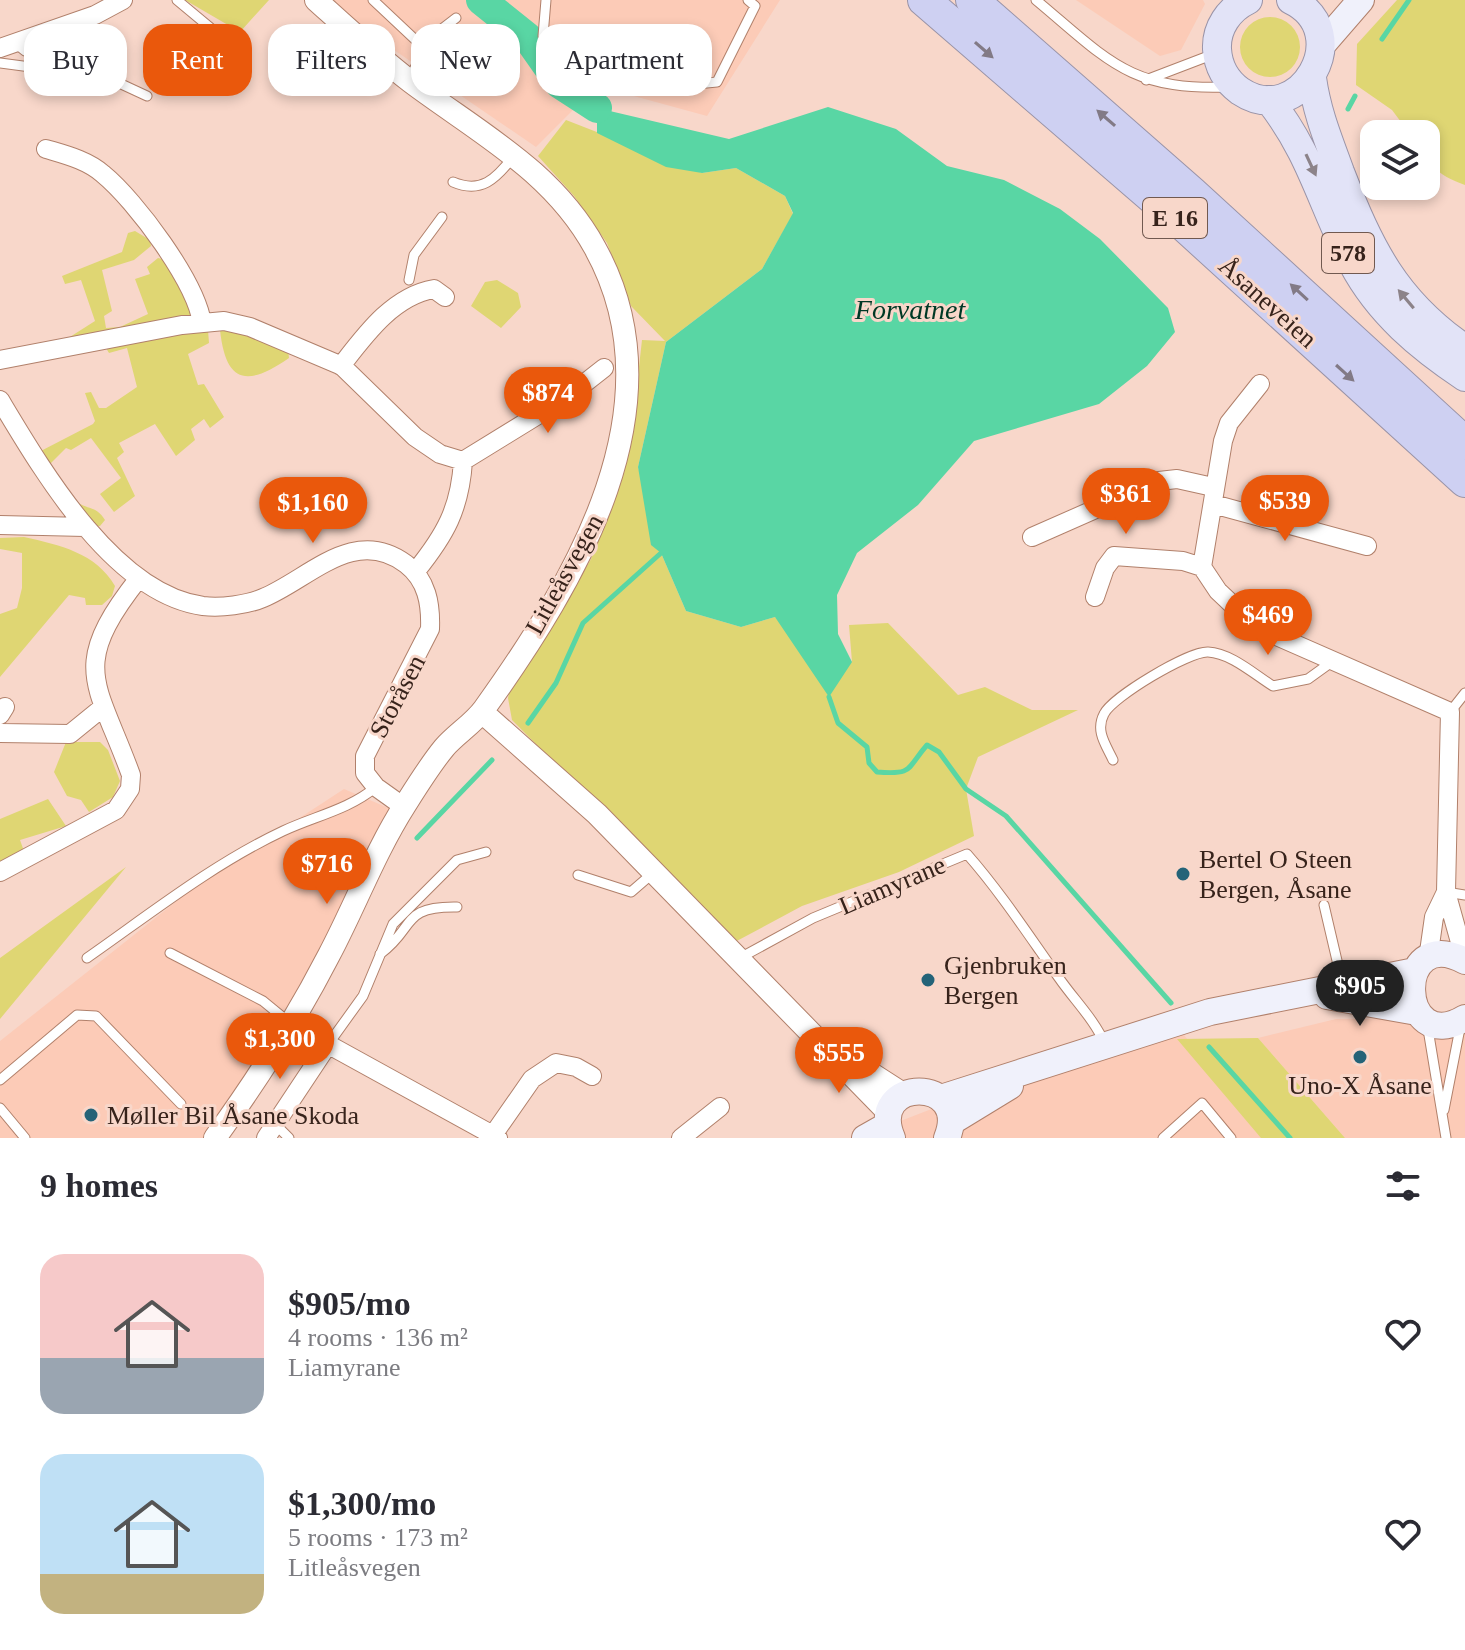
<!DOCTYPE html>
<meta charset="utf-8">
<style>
:root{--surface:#fff;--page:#f2f2f3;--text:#2b2b33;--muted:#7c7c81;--accent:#ea580c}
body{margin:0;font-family:"Times New Roman",serif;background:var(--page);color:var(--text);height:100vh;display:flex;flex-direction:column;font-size:30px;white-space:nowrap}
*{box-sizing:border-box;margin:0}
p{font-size:26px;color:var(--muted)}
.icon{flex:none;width:44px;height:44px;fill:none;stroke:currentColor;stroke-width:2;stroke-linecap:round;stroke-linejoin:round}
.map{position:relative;height:1138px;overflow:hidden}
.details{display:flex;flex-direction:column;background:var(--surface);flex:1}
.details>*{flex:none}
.guide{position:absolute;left:24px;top:24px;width:800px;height:72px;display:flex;gap:16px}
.buttons{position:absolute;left:1360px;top:120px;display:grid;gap:16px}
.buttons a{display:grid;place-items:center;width:80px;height:80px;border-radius:16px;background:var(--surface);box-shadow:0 4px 12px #0003;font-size:40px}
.price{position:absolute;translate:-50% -68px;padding:0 18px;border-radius:28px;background:var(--accent);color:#fff;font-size:26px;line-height:52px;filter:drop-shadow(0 2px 4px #0008)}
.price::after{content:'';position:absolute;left:50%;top:48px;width:24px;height:18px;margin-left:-12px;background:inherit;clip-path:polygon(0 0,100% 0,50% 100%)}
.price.current{background:#222;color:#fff}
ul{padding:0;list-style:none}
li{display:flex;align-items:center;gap:24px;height:200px;padding:0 40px}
li span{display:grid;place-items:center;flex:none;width:224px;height:160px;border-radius:24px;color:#555}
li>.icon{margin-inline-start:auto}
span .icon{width:96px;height:96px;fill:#fffc;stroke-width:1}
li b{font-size:34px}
h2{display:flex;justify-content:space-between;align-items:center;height:96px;padding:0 40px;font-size:34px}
.chip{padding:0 28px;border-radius:24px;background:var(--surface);box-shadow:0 4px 12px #0003;font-size:28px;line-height:72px}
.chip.current{background:var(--accent);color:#fff}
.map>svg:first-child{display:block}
.built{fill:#fccbb7}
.green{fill:#dfd673}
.water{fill:#59d6a4}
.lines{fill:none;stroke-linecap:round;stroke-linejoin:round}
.stream{stroke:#59d6a4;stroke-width:5}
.river{stroke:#59d6a4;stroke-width:30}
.service-casing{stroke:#b1806b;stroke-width:11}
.minor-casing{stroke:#b1806b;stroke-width:20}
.tertiary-casing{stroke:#b1806b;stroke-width:24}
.secondary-casing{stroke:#b1806b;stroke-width:28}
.primary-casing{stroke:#9993a7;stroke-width:30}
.motorway-casing{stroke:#9993a7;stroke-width:34}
.service{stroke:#fff;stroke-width:9}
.minor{stroke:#fff;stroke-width:18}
.tertiary{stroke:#fff;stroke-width:22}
.secondary{stroke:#f0f1fb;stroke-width:26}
.primary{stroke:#e2e3f7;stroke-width:28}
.motorway{stroke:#ced0f2;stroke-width:32}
.oneway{fill:#827a86}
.oneway2{fill:#8c8389}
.poi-dot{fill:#246378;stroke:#f8d7ca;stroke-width:3}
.labels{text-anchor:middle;stroke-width:6;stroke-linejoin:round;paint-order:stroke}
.shield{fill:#f8d7ca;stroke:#715950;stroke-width:2}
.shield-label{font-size:24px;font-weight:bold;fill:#37231b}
.street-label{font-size:26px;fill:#37231b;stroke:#f8d7ca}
.poi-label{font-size:26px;fill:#37231b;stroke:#f8d7ca;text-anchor:start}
.water-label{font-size:28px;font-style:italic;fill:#003825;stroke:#f8d7ca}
</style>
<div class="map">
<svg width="1465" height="1138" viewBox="0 0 1465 1138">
<rect width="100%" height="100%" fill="#f8d7ca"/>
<!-- built -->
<path class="built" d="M321,0H780L707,116L597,86L536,147Z
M1076,0H1203L1205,4L1181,50L1160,56Z
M344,789L400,813L224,1138H0V1041L197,885Z
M1426,1018L1465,1024V1138H1345L1258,1038L1336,1019Z
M1177,1026L1264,1138H868L880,1129L988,1087Z"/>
<!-- green -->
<path class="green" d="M185,0H269L240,32Z
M1397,0H1465V185C1436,174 1426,166 1426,134H1410L1392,110L1356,85L1357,44Z
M1240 47a30 30 0 1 1 60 0a30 30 0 1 1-60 0Z
M566,120L702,173L736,168L785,196L793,214L762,269L666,342L638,467L661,553L686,611L741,627L775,617L852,662L849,625L888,623L958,695L985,687L1032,710H1078L978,757L966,789L974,836L899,872L802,906L733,943L512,720L508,698L512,679L568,599L591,559L609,512L630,447L642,340L665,341L631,306L607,243L574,196L538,156Z
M135,231L150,240L151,246L134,260L102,270L112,311L104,316L106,328L120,327L148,314L135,279L150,274L147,267L158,258L170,261L192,316L62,342L95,321L81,280L65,284L62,276L122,252L128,233Z
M497,280L518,293L521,307L501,328L471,306L485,282Z
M240,328L288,350L289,358C247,387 226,384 220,330Z
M208,330L209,343L188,354L198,385L204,384L224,417L210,428L204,419L191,429L195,440L176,456L155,424L119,443L124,452L117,458L135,496L114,512L100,494L121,478L91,438L71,450L66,448L47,467C55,477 66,498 78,503C91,510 97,507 105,520L100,526H92L35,454L93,424L95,421L85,393L91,392L99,408H106L137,387L127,348L109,353L106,348Z
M24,537C60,545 96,553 115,586L112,596L102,605H86L85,598L69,595L0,677V614L17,608L22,588V553L0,549V538Z
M66,742H100L108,750L120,781L113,797L89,812L81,800L67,796L54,772Z
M48,799L66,826L20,840L25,854L0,868V819Z
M126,867L0,1019V958Z
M1258,1038L1345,1138H1261L1177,1039Z"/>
<!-- water -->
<path class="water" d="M828,107L896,129L947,166L1004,180L1060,209L1100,239L1168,308L1175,332L1147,366L1099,404L974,441L918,505L857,553L837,595L838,634L852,662L829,697L775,617L741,627L686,611L661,553L651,545L638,467L666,342L762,269L793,213L785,196L736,168L702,173L666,167L597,133V108L729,139Z"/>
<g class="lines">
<!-- stream -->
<path class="stream" d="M1382,39L1409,0
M1348,109L1355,96
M829,697L838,723L867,747L869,763L877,772C914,775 906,769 927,745L939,752L966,789L1006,816L1171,1003
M528,723L556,683L583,623L661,553
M417,838L492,760
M1209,1047L1290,1138"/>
<!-- river -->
<path class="river" d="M481,0L527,37L560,84L597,108"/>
<defs>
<path id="service" d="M177,0L219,35
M373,0L423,47
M546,0L543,36L558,55L593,72L645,89L717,82L755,6L748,0
M1036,0C1108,60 1129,91 1229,87
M15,43L25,51L44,50
M0,63L106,77L147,96
M409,80L430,38L456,18
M1146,80L1214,54
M453,182C481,194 496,179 513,157
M409,280L414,255L442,217
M1450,712L1465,693
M1113,760C1106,745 1095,731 1104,714C1112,697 1189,651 1208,652C1231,653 1255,675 1273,686L1308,679L1333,661
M578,875L631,892L653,873
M1446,892L1465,895
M1324,905L1342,982
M170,953L263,1001L291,1024
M380,954C416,928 400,906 457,907
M87,958C150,914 213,864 283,831C315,816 348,810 376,787
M738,959L813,918L967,854C1002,894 1029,936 1059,978C1075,1001 1094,1019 1105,1044
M1427,1023L1446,1138
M327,1046L363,996L393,924L457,860L486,852
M0,1080L77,1015L96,1016L181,1104
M0,1108L25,1138
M1444,1110L1461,1023
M276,1125L289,1138
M1163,1138L1202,1103L1231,1138"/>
<path id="minor" d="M0,48L95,15L123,0
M46,149C66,155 87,160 103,174C136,201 196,282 202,323
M0,360L182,325L224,321L250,327L342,366L415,437L440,454L463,461C460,509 445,535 416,571
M341,366C365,335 393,296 434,289L445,297
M1260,384L1229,423L1223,441L1202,567L1218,591L1256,627L1450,712L1446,892L1465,960
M0,400C42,470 114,594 203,606C221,608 247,605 263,598C309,579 354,525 406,564C427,580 431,604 430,629L365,756V773L376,787L404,807
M463,461L567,397L604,368
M1213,504L1367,546
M0,525L85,527
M1032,537L1159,481L1177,479L1213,487
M1095,597L1105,568L1114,556L1183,561L1202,567
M0,715L5,707
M0,733L70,734L102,708
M0,872L116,810L130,789L131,775C97,681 68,668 139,578
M1428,959L1434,917L1446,892
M291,1024L498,1138
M493,1135L532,1079L556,1063L576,1067L592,1076
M266,1138L327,1046
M681,1138L720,1107"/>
<path id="tertiary" d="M482,712L597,814L889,1113
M844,1056L903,1094
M215,1138C257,1080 296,1019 329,955C355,906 375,852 405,805C417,786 430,765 444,748C456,734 473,724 484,709C576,581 682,405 595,248C553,171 479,133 411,82C377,56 347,28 316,0"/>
<path id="secondary" d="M1322,45L1361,0
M1465,961C1392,922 1397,1059 1465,1018
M1327,996L1417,1012
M941,1098L1210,1012L1415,971
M951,1122L1010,1086
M865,1138L888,1125
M892,1138C866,1076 972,1076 947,1138"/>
<path id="primary" d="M1248,0C1229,9 1216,28 1217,49C1218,66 1226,81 1240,91C1300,131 1357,32 1291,0
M1312,78C1317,113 1328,139 1340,172C1370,249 1395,301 1465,349
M1269,100C1312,154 1322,206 1353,264C1379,313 1420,347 1465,377"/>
<path id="motorway" d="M924,0L1175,217L1465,481
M972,0L1192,193L1465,443"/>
</defs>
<!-- service casing -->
<use href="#service" class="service-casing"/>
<!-- minor casing -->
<use href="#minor" class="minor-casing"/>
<!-- tertiary casing -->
<use href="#tertiary" class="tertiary-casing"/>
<!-- secondary casing -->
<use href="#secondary" class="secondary-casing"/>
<!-- primary casing -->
<use href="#primary" class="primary-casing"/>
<!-- motorway casing -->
<use href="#motorway" class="motorway-casing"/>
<!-- service -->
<use href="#service" class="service"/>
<!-- minor -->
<use href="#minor" class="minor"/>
<!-- tertiary -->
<use href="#tertiary" class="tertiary"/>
<!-- secondary -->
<use href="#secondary" class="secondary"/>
<!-- primary -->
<use href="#primary" class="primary"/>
<!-- motorway -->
<use href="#motorway" class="motorway"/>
</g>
<!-- one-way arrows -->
<defs><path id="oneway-solid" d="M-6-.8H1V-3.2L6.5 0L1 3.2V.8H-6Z" transform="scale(2)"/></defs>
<g class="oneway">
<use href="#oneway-solid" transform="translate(984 50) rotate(41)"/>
<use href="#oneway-solid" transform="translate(1106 118) rotate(-139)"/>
<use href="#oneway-solid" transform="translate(1299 292) rotate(-137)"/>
<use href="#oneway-solid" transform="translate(1345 373) rotate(42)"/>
</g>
<g class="oneway2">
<use href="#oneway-solid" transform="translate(1311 165) rotate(65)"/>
<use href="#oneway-solid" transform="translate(1406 299) rotate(-130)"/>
</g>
<!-- markers -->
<g class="poi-dot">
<circle cx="1183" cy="874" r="8"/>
<circle cx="928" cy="980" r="8"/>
<circle cx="1360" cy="1057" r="8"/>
<circle cx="91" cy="1115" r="8"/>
</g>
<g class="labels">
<!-- shield labels -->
<g class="shield">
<rect x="1143" y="198" width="64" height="40" rx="6"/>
<rect x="1322" y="233" width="52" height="40" rx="6"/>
</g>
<g class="shield-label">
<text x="1175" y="226">E 16</text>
<text x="1348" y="261">578</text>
</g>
<!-- street labels -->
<g class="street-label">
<text transform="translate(1268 302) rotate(42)" y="9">Åsaneveien</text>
<text transform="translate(564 574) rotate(-61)" y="9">Litleåsvegen</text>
<text transform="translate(397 696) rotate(-62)" y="9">Storåsen</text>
<text transform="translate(892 885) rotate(-23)" y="9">Liamyrane</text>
</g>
<!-- poi labels -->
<g class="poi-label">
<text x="1199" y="868">Bertel O Steen<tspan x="1199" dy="30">Bergen, Åsane</tspan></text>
<text x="944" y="974">Gjenbruken<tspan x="944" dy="30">Bergen</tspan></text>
<text x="1360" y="1094" text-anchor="middle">Uno-X Åsane</text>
<text x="107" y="1124">Møller Bil Åsane Skoda</text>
</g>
<!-- water labels -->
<g class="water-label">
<text x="910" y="319">Forvatnet</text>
</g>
</g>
</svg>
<div class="buttons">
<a><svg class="icon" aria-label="layers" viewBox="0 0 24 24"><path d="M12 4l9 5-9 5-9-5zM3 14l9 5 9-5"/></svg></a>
</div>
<b class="price" style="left:548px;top:435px">$874</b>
<b class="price" style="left:1126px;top:536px">$361</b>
<b class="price" style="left:1285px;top:543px">$539</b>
<b class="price" style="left:313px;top:545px">$1,160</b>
<b class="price" style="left:1268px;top:657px">$469</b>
<b class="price" style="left:327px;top:906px">$716</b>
<b class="price current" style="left:1360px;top:1028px">$905</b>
<b class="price" style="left:280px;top:1081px">$1,300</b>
<b class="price" style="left:839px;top:1095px">$555</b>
<div class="guide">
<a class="chip">Buy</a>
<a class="chip current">Rent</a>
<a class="chip">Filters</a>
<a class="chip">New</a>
<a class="chip">Apartment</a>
</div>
</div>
<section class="details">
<h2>9 homes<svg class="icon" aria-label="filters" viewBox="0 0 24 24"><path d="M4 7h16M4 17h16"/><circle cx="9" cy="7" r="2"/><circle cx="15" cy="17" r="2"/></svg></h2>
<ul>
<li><span style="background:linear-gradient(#f6c9c9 65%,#9aa5b1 0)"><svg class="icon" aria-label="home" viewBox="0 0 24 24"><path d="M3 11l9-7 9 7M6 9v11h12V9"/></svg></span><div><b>$905/mo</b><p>4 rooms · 136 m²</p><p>Liamyrane</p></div><svg class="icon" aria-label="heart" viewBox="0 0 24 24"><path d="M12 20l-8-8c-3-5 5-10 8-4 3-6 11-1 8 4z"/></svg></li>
<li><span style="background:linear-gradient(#bfe0f5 75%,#c2b280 0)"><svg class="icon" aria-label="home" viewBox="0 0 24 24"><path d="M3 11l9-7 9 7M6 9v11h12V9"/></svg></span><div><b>$1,300/mo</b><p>5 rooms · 173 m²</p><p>Litleåsvegen</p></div><svg class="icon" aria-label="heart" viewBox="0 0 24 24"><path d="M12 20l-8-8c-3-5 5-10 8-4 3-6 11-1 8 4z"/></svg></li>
</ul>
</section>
